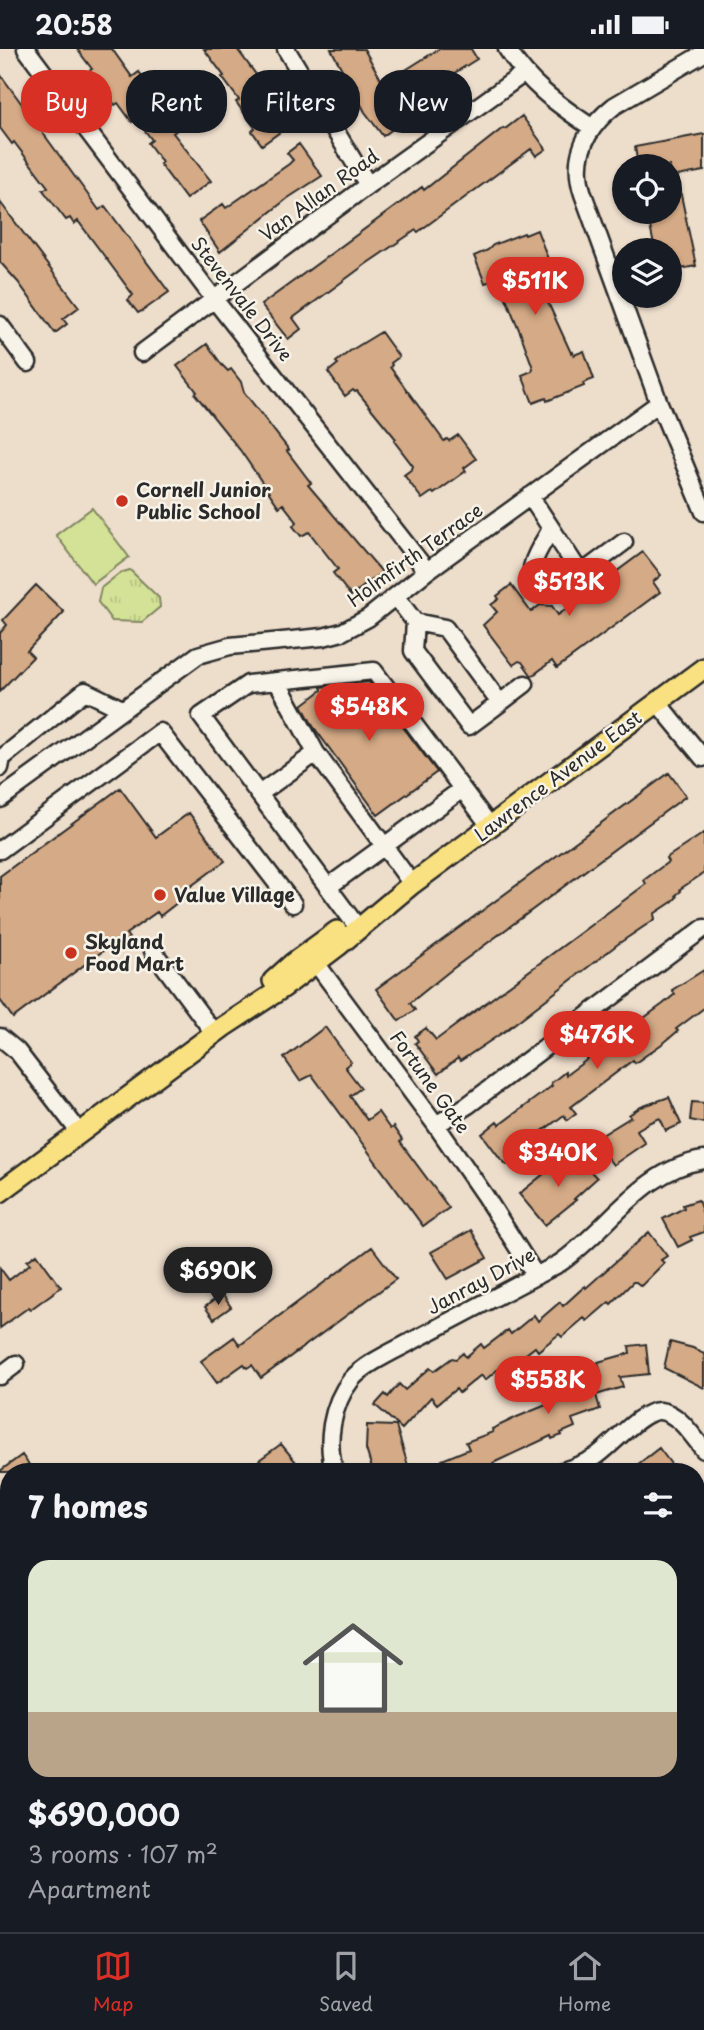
<!DOCTYPE html>
<meta charset="utf-8">
<style>
:root{--surface:#171b24;--page:#242831;--text:#f1f3f6;--muted:#9ea1a6;--line:#363941;--accent:#d93025}
body{margin:0;font-family:"Playpen Sans",sans-serif;background:var(--page);color:var(--text);height:100vh;display:flex;flex-direction:column;font-size:26px;white-space:nowrap}
*{box-sizing:border-box;margin:0}
p{font-size:23px;color:var(--muted)}
.icon{flex:none;width:38px;height:38px;fill:none;stroke:currentColor;stroke-width:2;stroke-linecap:round;stroke-linejoin:round}
.map{position:relative;flex:1;overflow:hidden}
.sheet{position:absolute;left:0px;top:1414px;width:705px;height:469px;display:flex;flex-direction:column;background:var(--surface);border-radius:28px 28px 0 0;box-shadow:0 2px 5px #0004}
.sheet>*{flex:none}
.hud{position:absolute;left:21px;top:21px;width:663px;height:63px;display:flex;gap:14px}
.tools{position:absolute;left:612px;top:105px;display:grid;gap:14px}
.tools a{display:grid;place-items:center;width:70px;height:70px;border-radius:50%;background:var(--surface);box-shadow:0 2px 5px #0004;font-size:35px}
.price{position:absolute;translate:-50% -60px;padding:0 16px;border-radius:24px;background:var(--accent);color:#fff;font-size:23px;line-height:46px;filter:drop-shadow(0 2px 4px #0008)}
.price::after{content:'';position:absolute;left:50%;top:42px;width:21px;height:16px;margin-left:-10px;background:inherit;clip-path:polygon(0 0,100% 0,50% 100%)}
.price.on{background:#222;color:#fff}
ul{padding:0;list-style:none}
li{display:grid;align-content:center;gap:14px;height:371px;padding:0 28px}
li span{display:grid;place-items:center;height:217px;border-radius:21px;color:#555}
li>.icon{margin-inline-start:auto}
span .icon{width:126px;height:126px;fill:#fffc;stroke-width:1}
li b{font-size:30px}
h2{display:flex;justify-content:space-between;align-items:center;height:84px;padding:0 28px;font-size:30px}
.chip{padding:0 24px;border-radius:28px;background:var(--surface);box-shadow:0 2px 5px #0004;font-size:24px;line-height:63px}
.chip.on{background:var(--accent);color:#fff}
.status{display:flex;justify-content:space-between;align-items:center;height:49px;padding:0 35px;background:var(--surface);direction:ltr}
.status svg{height:19px;fill:currentColor}
.dock{display:flex;justify-content:space-around;align-items:center;height:98px;border-top:2px solid var(--line);background:var(--surface);font-size:19px;color:var(--muted)}
.dock a{display:grid;justify-items:center;gap:4px}
.dock .on{color:var(--accent)}
.map>svg:first-child{display:block}
.park{fill:url(#park-tufts);stroke:#7f8660;stroke-width:2}
.garden{fill:#d3e296;stroke:#7f8660;stroke-width:2}
.building{fill:#d5aa86;stroke:#2b2b2b;stroke-width:2}
.lines{fill:none;stroke-linecap:round;stroke-linejoin:round}
.minor-casing{stroke:#2b2b2b;stroke-width:21}
.major-casing{stroke:#2b2b2b;stroke-width:24}
.minor{stroke:#f7f3e8;stroke-width:16}
.major{stroke:#f9e181;stroke-width:19}
.poi-dot{fill:#c8321e;stroke:#f7f3e8;stroke-width:2.5}
.labels{text-anchor:middle;stroke-width:5;stroke-linejoin:round;paint-order:stroke}
.street-label{font-size:19px;fill:#2b2b2b;stroke:#f7f3e8}
.poi-label{font-size:19px;font-weight:bold;fill:#2b2b2b;stroke:#f7f3e8;text-anchor:start}
</style>
<div class="status"><b>20:58</b><svg viewBox="0 0 49 12"><path d="M0 12V9h3v3zM5 12V6h3v6zM10 12V3h3v9zM15 12V0h3v12zM26 1h20v11H26zM47 4h2v5h-2z"/></svg></div>
<div class="map">
<svg width="704" height="1883" viewBox="0 0 704 1883">
<defs>
<pattern id="park-tufts" width="24" height="20" patternUnits="userSpaceOnUse" patternTransform="scale(1.75)"><rect width="24" height="20" fill="#d3e296"/><path d="M3 7l-1-3M5 7V3M7 7l1-3M15 17l-1-3M17 17v-4M19 17l1-3" fill="none" stroke="#b5c281"/></pattern>
</defs>
<rect width="100%" height="100%" fill="#edddcb"/>
<filter id="ink" filterUnits="userSpaceOnUse"><feTurbulence type="fractalNoise" baseFrequency=".0143" numOctaves="2"/><feDisplacementMap in="SourceGraphic" scale="14" xChannelSelector="R" yChannelSelector="G"/><feConvolveMatrix kernelMatrix="1 2 1 2 8 2 1 2 1" color-interpolation-filters="sRGB"/></filter>
<g filter="url(#ink)">
<!-- park -->
<path class="park" d="M130,521L159,549L160,558L142,573L112,572L98,553L101,539L120,524Z"/>
<!-- garden -->
<path class="garden" d="M92,459L129,508L93,535L56,486Z"/>
<!-- building -->
<path class="building" d="M77,0H112L132,28L139,23L180,78L173,84L211,132L186,150L160,115L162,113L148,94L152,91L136,70L132,73L118,54L115,56L89,22L92,20Z
M204,0H237L257,27L255,28L271,50L268,52L287,78L262,96L252,82L255,79L236,53L239,51L222,28L224,27Z
M331,0H364L387,41L408,69L383,87L365,63Z
M439,0H471L477,10L445,30L447,35L422,51L404,22Z
M0,25L99,161L105,157L169,243L144,261L138,264L128,251L133,246L102,204L78,172L74,175L70,169L66,171L43,141L48,138L14,93L12,95L0,79Z
M522,67L546,100L536,107L531,100L418,183L416,181L366,215L293,269L301,280L288,290L261,256L422,138L424,141L503,79L505,80Z
M704,85V122L677,127L696,217L670,222V201H655L647,163H670V117H638L635,98Z
M299,95L322,127L288,149L220,203L199,172L223,155L226,159L289,115L293,111L287,104Z
M0,153L79,258L63,270L67,275L55,284L18,233L0,213Z
M537,181L548,210L539,214L540,216L537,217L548,246L545,247L571,304L573,303L574,306L584,302L594,330L583,334L584,337L547,352L546,349L533,354L522,326L532,322L533,319L520,283L499,232L496,233L495,231L485,234L474,207L488,201L493,196L524,184L525,186Z
M381,283L399,308L391,314L392,316L390,318L444,392L447,390L449,392L458,386L476,410L464,419L466,422L434,445L432,443L422,450L404,426L412,420L413,417L394,392L396,390L357,342L355,343L353,341L345,347L328,323L338,315L336,313L350,302Z
M207,295L222,316L228,322L231,320L241,333L244,343L289,401L287,402L311,434L308,436L382,523L351,547L333,524L338,520L309,483L301,487L293,477L297,473L283,455L279,458L240,401L195,345L197,343L177,317Z
M643,503L661,526L653,533L660,543L557,619L552,612L532,627L522,613L519,612L513,616L483,576L497,563L491,556L499,550L497,547L511,536L531,563L540,556L552,557L558,566Z
M36,536L64,563L27,602L33,608L0,642V584L7,576L3,571Z
M369,633L437,723L378,766L313,677L302,656L322,641L321,638Z
M669,724L686,747L451,921L410,954L415,961L399,972L376,940Z
M120,739L156,788L189,764L225,812L175,849L178,853L160,867L157,863L126,885L129,889L110,903L107,899L13,969L0,951V827Z
M704,784V824L680,840L681,842L676,846L677,848L672,853L654,865L655,870L618,895L505,982L460,1012L458,1009L438,1025L415,994L418,992L415,987L426,979L436,991L646,835L644,831L668,813L666,809Z
M704,921V959L676,980L678,982L666,992L635,1014L633,1011L571,1058L576,1064L567,1071L564,1066L516,1102L520,1107L507,1116L500,1109L482,1085L497,1073L499,1076L552,1037L551,1034L565,1023L566,1026L663,955L675,945L672,941Z
M325,978L351,1013L345,1018L361,1039L350,1047L367,1071L378,1063L390,1080L393,1078L402,1091L400,1093L449,1159L423,1177L312,1026L300,1032L284,1009Z
M669,1048L681,1075L666,1082L660,1069L647,1075L637,1081L645,1094L613,1116L594,1091L631,1068L629,1066L641,1058Z
M692,1053L704,1054V1074L690,1071Z
M574,1105L597,1129L574,1150L576,1151L545,1176L519,1145L556,1115L560,1119Z
M698,1151L704,1168V1183L690,1188L692,1191L678,1198L663,1170L684,1159L683,1156Z
M471,1181L487,1209L448,1230L431,1203Z
M649,1183L667,1207L661,1211L664,1214L641,1237L636,1233H633L611,1255L609,1253L587,1272L584,1269L562,1288L559,1285L538,1302L535,1298L512,1316L508,1312L485,1331L481,1326L459,1344L456,1340L437,1355L431,1348L402,1380L375,1356L385,1345L388,1348L399,1335L405,1341L430,1319L434,1322L452,1309L456,1310L463,1304L466,1308L481,1295L484,1299L508,1281L511,1285L534,1266L538,1272L560,1253L563,1257L585,1237L586,1239Z
M372,1198L396,1230L261,1329L252,1316L247,1319L244,1315L217,1334L201,1312L234,1288L240,1296Z
M37,1205L61,1238L31,1260L29,1258L0,1279V1219L9,1231L30,1215L27,1212Z
M222,1245L231,1258L214,1270L205,1258Z
M670,1293L693,1299L704,1305V1339L664,1319Z
M646,1295L649,1325L620,1328L623,1338L596,1346L600,1360L572,1370L575,1378L561,1384L562,1386L552,1390L551,1387L493,1414V1416L484,1419L485,1423H447L442,1411L469,1400L466,1393L493,1383L492,1380L517,1368L578,1343L576,1335L602,1328L598,1313L630,1304L629,1297Z
M367,1376L396,1377L409,1420L401,1423H373L366,1400Z
M281,1395L296,1413L289,1418L292,1423H267L259,1411Z
M659,1399L677,1423H628Z
M22,1406L34,1423H0V1422Z"/>
<g class="lines">
<defs>
<path id="minor" d="M26,0L214,250L427,522
M286,0L368,136
M507,0C529,35 557,55 591,78
M704,4L614,57C585,80 571,109 583,145L659,354L704,463
M0,276L28,314
M142,304L368,136L523,25
M530,447L581,525C574,530 566,538 558,542C542,549 528,529 533,515C536,503 545,491 551,480
M581,525L624,493
M396,548L415,573L413,602L469,677L500,654L445,579L415,573
M277,632L316,704
M657,653L703,709
M500,654L525,635
M0,719L2,709L85,642L122,660
M259,745L316,704L412,835
M0,750L198,606L230,597L323,588L342,583L368,569L427,522L659,354
M0,801L160,683L293,855
M328,838L461,741
M353,872L201,667L248,635L374,622L490,777
M153,902L214,984
M310,906L436,1076L485,1147L536,1227
M0,988L17,1002L80,1084
M436,1076L468,1056L704,879
M0,1327L16,1315
M335,1423C325,1394 332,1355 351,1331C365,1314 398,1300 418,1289C465,1264 513,1239 560,1214C608,1181 642,1120 704,1111
M560,1423C572,1419 585,1415 595,1408C612,1397 642,1360 660,1362C679,1364 693,1388 704,1401
M0,1754L9,1765
M696,1805L704,1803
M0,1857L9,1851
M89,1874L95,1883
M577,1874L579,1883
M200,1883L212,1874
M372,1883V1874"/>
<path id="major" d="M273,932L293,914L337,882
M0,1143L223,978L284,938L338,897L412,835L704,619"/>
</defs>
<!-- minor casing -->
<use href="#minor" class="minor-casing"/>
<!-- major casing -->
<use href="#major" class="major-casing"/>
<!-- minor -->
<use href="#minor" class="minor"/>
<!-- major -->
<use href="#major" class="major"/>
</g>
</g>
<!-- markers -->
<g class="poi-dot">
<circle cx="122" cy="452" r="7"/>
<circle cx="160" cy="846" r="7"/>
<circle cx="71" cy="904" r="7"/>
</g>
<g class="labels">
<!-- street labels -->
<g class="street-label">
<text transform="translate(319 146) rotate(-36)" y="7">Van Allan Road</text>
<text transform="translate(242 250) rotate(52)" y="7">Stevenvale Drive</text>
<text transform="translate(415 506) rotate(-36)" y="7">Holmfirth Terrace</text>
<text transform="translate(558 727) rotate(-37)" y="7">Lawrence Avenue East</text>
<text transform="translate(430 1033) rotate(54)" y="7">Fortune Gate</text>
<text transform="translate(481 1232) rotate(-28)" y="7">Janray Drive</text>
</g>
<!-- poi labels -->
<g class="poi-label">
<text x="136" y="448">Cornell Junior<tspan x="136" dy="22">Public School</tspan></text>
<text x="174" y="853">Value Village</text>
<text x="85" y="900">Skyland<tspan x="85" dy="22">Food Mart</tspan></text>
</g>
</g>
</svg>
<div class="tools">
<a><svg class="icon" aria-label="locate" viewBox="0 0 24 24"><circle cx="12" cy="12" r="6"/><path d="M12 2v4M12 18v4M2 12h4M18 12h4"/></svg></a>
<a><svg class="icon" aria-label="layers" viewBox="0 0 24 24"><path d="M12 4l9 5-9 5-9-5zM3 14l9 5 9-5"/></svg></a>
</div>
<b class="price" style="left:535px;top:268px">$511K</b>
<b class="price" style="left:569px;top:569px">$513K</b>
<b class="price" style="left:369px;top:694px">$548K</b>
<b class="price" style="left:597px;top:1022px">$476K</b>
<b class="price" style="left:558px;top:1140px">$340K</b>
<b class="price on" style="left:218px;top:1258px">$690K</b>
<b class="price" style="left:548px;top:1367px">$558K</b>
<div class="hud">
<a class="chip on">Buy</a>
<a class="chip">Rent</a>
<a class="chip">Filters</a>
<a class="chip">New</a>
</div>
<section class="sheet">
<h2>7 homes<svg class="icon" aria-label="filters" viewBox="0 0 24 24"><path d="M4 7h16M4 17h16"/><circle cx="9" cy="7" r="2"/><circle cx="15" cy="17" r="2"/></svg></h2>
<ul>
<li><span style="background:linear-gradient(#dfe7d0 70%,#b9a48a 0)"><svg class="icon" aria-label="home" viewBox="0 0 24 24"><path d="M3 11l9-7 9 7M6 9v11h12V9"/></svg></span><div><b>$690,000</b><p>3 rooms · 107 m²</p><p>Apartment</p></div></li>
</ul>
</section>
</div>
<nav class="dock">
<a class="on"><svg class="icon" aria-label="map" viewBox="0 0 24 24"><path d="M3 6l6-2 6 2 6-2v14l-6 2-6-2-6 2zM9 4v14M15 6v14"/></svg>Map</a>
<a><svg class="icon" aria-label="saved" viewBox="0 0 24 24"><path d="M7 4h10v16l-5-4-5 4z"/></svg>Saved</a>
<a><svg class="icon" aria-label="home" viewBox="0 0 24 24"><path d="M3 11l9-7 9 7M6 9v11h12V9"/></svg>Home</a>
</nav>
